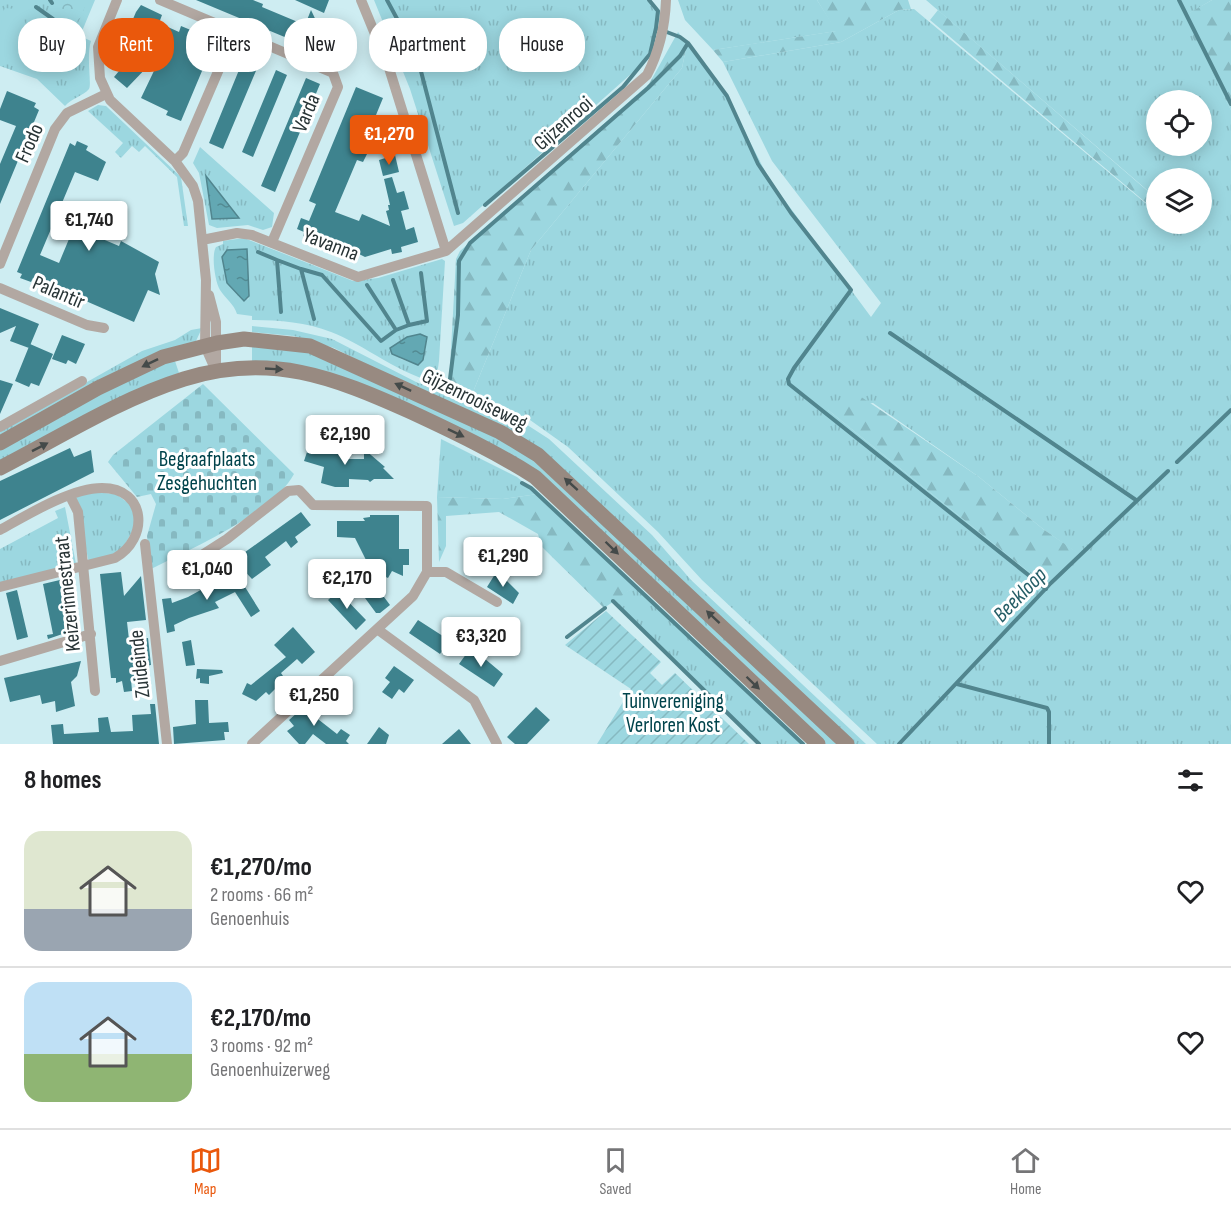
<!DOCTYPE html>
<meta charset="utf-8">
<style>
:root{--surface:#fff;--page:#f2f2f2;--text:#202124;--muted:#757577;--line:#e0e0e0;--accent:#ea580c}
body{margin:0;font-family:"Sofia Sans Condensed",sans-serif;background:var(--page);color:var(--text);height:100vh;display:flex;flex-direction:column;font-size:22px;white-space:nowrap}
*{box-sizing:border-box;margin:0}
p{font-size:20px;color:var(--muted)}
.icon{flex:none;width:33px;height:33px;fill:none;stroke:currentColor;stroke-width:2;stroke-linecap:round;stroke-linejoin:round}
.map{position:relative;height:744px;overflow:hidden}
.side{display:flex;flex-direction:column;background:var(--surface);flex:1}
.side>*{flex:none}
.hud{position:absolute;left:18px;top:18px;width:600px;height:54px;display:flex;gap:12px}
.buttons{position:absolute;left:1146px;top:90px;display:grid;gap:12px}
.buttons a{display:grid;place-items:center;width:66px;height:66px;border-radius:50%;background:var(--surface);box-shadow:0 3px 15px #0003;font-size:30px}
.price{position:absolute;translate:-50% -51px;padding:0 14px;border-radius:6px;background:#fff;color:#222;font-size:20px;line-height:39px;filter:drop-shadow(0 2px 3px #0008)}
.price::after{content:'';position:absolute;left:50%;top:36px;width:18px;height:14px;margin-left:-9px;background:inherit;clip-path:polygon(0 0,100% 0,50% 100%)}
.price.selected{background:var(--accent);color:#fff}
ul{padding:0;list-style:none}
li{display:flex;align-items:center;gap:18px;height:150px;padding:0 24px}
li+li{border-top:2px solid var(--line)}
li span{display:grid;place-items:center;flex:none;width:168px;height:120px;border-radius:18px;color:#555}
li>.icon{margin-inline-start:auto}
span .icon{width:72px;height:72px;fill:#fffc;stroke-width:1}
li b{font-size:26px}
h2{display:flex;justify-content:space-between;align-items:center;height:72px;padding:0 24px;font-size:26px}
.tag{padding:0 21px;border-radius:24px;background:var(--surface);box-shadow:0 3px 15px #0003;font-size:21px;line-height:54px}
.tag.selected{background:var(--accent);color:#fff}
.tab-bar{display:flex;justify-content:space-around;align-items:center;height:84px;border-top:2px solid var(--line);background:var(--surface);font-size:16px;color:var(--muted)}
.tab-bar a{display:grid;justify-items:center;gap:3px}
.tab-bar .selected{color:var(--accent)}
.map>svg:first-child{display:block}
.grass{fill:url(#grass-tufts);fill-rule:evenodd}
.forest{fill:url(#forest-firs)}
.cemetery{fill:url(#cemetery-stones)}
.park{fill:url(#park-crowns)}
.garden{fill:url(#garden-furrows)}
.pitch{fill:#9cd7e0}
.water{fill:url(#water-ripples);stroke:#51858e;stroke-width:1.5}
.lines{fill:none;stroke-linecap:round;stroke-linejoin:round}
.stream{stroke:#51858e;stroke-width:4}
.building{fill:#3e838e}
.street{stroke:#b2a8a2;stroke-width:10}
.secondary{stroke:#988a81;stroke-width:15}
.oneway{fill:#444a49}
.labels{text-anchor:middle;stroke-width:6;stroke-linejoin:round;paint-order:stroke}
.street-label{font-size:21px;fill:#283436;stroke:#fff}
.park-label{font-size:21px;fill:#00434b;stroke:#fff}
.water-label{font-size:22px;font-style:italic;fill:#255e67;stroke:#fff}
</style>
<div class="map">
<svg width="1231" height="744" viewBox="0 0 1231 744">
<defs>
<pattern id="grass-tufts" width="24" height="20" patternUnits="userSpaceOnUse" patternTransform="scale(1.5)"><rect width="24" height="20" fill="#9cd7e0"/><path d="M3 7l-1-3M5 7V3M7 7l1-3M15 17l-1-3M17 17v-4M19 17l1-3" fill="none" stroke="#86b9c1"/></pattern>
<pattern id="forest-firs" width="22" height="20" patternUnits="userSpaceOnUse" patternTransform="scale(1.5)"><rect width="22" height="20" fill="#9cd7e0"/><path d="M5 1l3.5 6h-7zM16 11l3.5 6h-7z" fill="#86b9c1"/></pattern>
<pattern id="cemetery-stones" width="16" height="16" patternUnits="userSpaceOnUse" patternTransform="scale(1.5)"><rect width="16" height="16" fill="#9cd7e0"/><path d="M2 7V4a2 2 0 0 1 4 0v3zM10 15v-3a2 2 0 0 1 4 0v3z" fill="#86b9c1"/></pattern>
<pattern id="park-crowns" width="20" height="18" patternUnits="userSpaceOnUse" patternTransform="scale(1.5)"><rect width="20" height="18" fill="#9cd7e0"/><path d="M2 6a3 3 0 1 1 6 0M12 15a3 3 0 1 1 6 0" fill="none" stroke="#86b9c1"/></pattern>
<pattern id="garden-furrows" width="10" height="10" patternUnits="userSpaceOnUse" patternTransform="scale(1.5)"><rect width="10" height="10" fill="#9cd7e0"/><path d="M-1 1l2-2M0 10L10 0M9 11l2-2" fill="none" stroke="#86b9c1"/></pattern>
<pattern id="water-ripples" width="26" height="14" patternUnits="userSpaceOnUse" patternTransform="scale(1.5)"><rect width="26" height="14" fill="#63a8b3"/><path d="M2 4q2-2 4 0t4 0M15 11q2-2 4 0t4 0" fill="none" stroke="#528a92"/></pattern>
</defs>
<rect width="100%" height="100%" fill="#ceedf2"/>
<!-- grass -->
<path class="grass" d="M0,0H95L80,36L91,41C86,56 92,84 89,89C83,96 72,98 65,106L37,79L0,66Z
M374,0H651L661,14C657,33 652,50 640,66L463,223L454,226L410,89Z
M678,0H817L837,31L713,50L685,20Z
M926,0H1212L1183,17L1231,110V744H877L702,580L658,532L568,447L530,420L473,392L531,250L682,68L687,43L724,91L769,179L871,317L881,303L772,161L723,62L841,42L899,10L914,9L1150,207L1156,197V224H1202V178H1156V196H1154ZM1156,100H1202V146H1156ZM873,403L979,477L1043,529L1080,555L1050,587L1041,582L828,410Z
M98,105L106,106L181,177L188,226H184L177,177L145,146L139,152L132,146L121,158L115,152L123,143L88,111Z
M200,147L274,213L272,227L263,230L248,225L217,228L209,225L199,173L193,163Z
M244,238L353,281L378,278L442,259L445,261L439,361L436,381C408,380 360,342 331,332C306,322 278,320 252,320V316L237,314C234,304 226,299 220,290C215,282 211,255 216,247L223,244V241ZM247,249L249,296L248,300L227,250ZM420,334L426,337L423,360L419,365L401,359L390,348L407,337Z
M252,326L293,330L332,339L418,383L466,395L518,419L549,439L652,535L691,580L866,744H852L551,460L334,348L294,336L252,332Z
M202,328L196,341L0,441V431L142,351L175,340L191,330Z
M252,346L290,349L317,355L515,444L841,744H824L562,497L425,415L252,364Z
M174,358L179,373L138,389L0,464V449L124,379Z
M441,439L517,477L538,494L503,499L437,497Z
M92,492L116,494L131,505L136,524L121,552L89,563L75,497Z
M65,507L76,564L0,583V549L58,518L55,511Z
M636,586L803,744H761L612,601Z"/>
<!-- forest -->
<path class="forest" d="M817,0H908L911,9L899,10L841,42L723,62L713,50L836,31Z
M1212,0H1231V110L1182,17Z
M938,10L1150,193L1156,196L1151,207L930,20Z
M678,32L687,43L682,68L531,250L473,392L449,385L456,259L460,251L649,84Z
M851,390L979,477L1043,529L1081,555L1050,587L1041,582L828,410Z
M538,494L552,507L636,586L604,608L541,546L538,534L499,512L446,516V546L439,562L437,497L503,499Z"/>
<!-- cemetery -->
<path class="cemetery" d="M203,384L294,474C274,512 191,549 151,569L147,536L156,504L151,494L137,497L108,462L113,455Z"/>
<!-- park -->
<path class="park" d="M57,0H88L78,23L69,20Z"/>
<!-- garden -->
<path class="garden" d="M606,611L661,662L650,673L662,685L675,673L749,744H597L631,689L565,645Z"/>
<!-- pitch -->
<path class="pitch" d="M5,8L16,9L29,28L37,31L38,38L16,51L3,47C0,36 0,16 5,8Z"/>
<!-- water -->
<path class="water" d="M206,176L239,218L212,219Z
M247,249L249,296L244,301L227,283L222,257L227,250Z
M420,334L427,337L423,360L418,365L392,354L390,348L407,337Z"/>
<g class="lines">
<!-- stream -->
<path class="stream" d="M50,0L52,3
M387,0L417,56L458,213
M649,0L658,11L656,28
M1179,0L1231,104
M36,7L53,19L76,52
M485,205L623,87L650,54L656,28L680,37L688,43L727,96L758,164L791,213L851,290L794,368L788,379L789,384L1046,589
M258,252L277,260L281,312
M277,260L301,269L314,319
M301,269L322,275L381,341L396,330L367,285
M393,280L409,325L396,330
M409,325L427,321L421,273
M890,333L1136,500
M450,379L458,315L459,261L470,243L648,88L680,56L688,43
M1177,462L1231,410
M522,483L531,488L803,744
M613,601L759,744
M567,637L605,608
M957,684L1047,708L1049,712V744
M899,744L1051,583L1168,471"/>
</g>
<!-- building -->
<path class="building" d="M196,0H253L263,4L262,7L305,25L311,10L321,31L355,46L347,63Z
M295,0H329L324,13Z
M141,5L162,15L159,23L179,32L181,26L215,40L181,121L166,115L168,111L141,98L164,50L143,41L136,58L150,64L127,88L114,77L119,71L112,68L136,12Z
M246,53L261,59L223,149L209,143Z
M276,70L287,75L253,157L242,152Z
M306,78L320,84L275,192L261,186Z
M356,87L383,98L362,149L368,152L363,162L357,160L335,212L359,221L362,214L390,226L386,211L389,210L388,205H390L384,179L392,177L397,193L404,191L409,209L401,211L406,230L414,227L418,242L401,247L402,252L392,254L391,249L365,257L359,254L352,256L303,236L304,232L297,229L301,218L309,221L316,204L309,201Z
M7,91L36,103L34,107L39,110L0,204V164L16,126L0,120V109Z
M77,141L88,146L86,150L106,162L98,181L75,172L40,255L59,263L74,227L119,246L121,241L159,262L155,274L160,295L148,290L134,322L33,278L31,282L20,278L22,274L17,272L70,143L75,146Z
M395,155L399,172L383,176L379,160Z
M0,308L39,324L29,348L10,341L16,326L0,333Z
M62,335L85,344L76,364L68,360L66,364L52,359Z
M30,344L53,354L39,386L31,383L29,387L15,381Z
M0,380L13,384L0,414Z
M345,445V459H364V449L385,467L383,468L394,479H374L370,482L368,480L349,479V487H335L321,483L324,467L304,461L309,446Z
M70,448L74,457L91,450L94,472L0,520V481Z
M301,512L311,525L295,537L298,542L291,548L286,541L265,557L271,565L252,579L234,560Z
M370,515H399V549H409V565H403V576L392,571L388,578L371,570L355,538L337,537V521H365L363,518L370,517Z
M235,571L260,611L251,617L235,592L215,602L219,608L189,618L174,625L175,631L167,633L162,599L171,598L172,603L188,597Z
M497,571L519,593L513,604L487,587Z
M121,572L124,596L141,576L146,620L127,622L129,640L148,638L151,665L138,667L139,678L131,679L132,691L124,692L122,681L116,683V678H111L100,574Z
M366,573L390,605L380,613H376L354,583Z
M64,579L74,630L48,639L47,635L53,634L43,584Z
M17,590L28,637L17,640L6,593Z
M338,591L366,620L356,630L328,600Z
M418,620L449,640L440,654L409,633Z
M293,627L315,652L302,664L297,659L281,673L283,676L277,681L280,684L269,695L266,692L256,701L242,694L247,683L251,685L286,657L274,645Z
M191,640L195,665L186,666L182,642Z
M469,650L476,655L478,653L503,674L494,687L459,664Z
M81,661L77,676L71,682L75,706L56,712L55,701L42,704L40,695L10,702L4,678Z
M394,666L414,680L404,693L399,689L392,699L382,692L390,682L385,678Z
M197,669L222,670L223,673L209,676V684L200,683V678L196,679Z
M315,697L323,707L314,716L337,734L341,729L350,735L346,741L349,744H326L313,734L305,744H299L287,731L294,726L289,720Z
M195,700H208L209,723L228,722L229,732H224L225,740L174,744L173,727L196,724Z
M150,704H155L159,744H53L51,725L63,724L64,734L99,732L98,718L108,717L111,732L133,731L132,715L151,714Z
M536,707L550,720L527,744H515L507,737Z
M379,727L389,735L386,744H367Z
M459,729L471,744H442Z"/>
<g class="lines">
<!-- street -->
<path class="street" d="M117,0L98,47L100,78L110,100L175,161L193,186L198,201L206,280L205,346L216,371
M160,0L333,73L338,87L272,242
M361,0L389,68L446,251
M175,161L183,153L235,32
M202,240L237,233L252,235L358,277L446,251L647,75C660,50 665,27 666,0
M0,264L55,129L67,113L106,94
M0,288L87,325L104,328
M209,295L216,322V366
M0,427L82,381
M70,496L78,512L95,691
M0,530C27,515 71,488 102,488C147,488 149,539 115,558L0,587
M145,544L167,744
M202,555L207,564L202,575L190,574L185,563L190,556L202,555L227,539L288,491L299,490L313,505L427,506V572L413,596L252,744
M427,572H446L497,602
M377,629L474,700L497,744
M0,661L91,634"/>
<!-- secondary -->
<path class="secondary" d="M0,443L98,388L163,357L217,343L244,339L310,346L500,432L538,455L847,744
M0,468C60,437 120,399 184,379C270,352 333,377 411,412C454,432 496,452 535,477L818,744"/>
</g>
<!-- one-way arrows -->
<defs><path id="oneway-solid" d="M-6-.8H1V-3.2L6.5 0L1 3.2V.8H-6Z" transform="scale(1.5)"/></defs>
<g class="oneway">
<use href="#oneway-solid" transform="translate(150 363) rotate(154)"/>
<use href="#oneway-solid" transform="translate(274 369) rotate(3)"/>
<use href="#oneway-solid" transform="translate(403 387) rotate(-155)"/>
<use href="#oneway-solid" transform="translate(456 433) rotate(26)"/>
<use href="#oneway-solid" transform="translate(40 447) rotate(-27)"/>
<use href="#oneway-solid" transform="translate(571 484) rotate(-138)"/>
<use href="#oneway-solid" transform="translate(612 548) rotate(44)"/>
<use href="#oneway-solid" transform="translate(713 617) rotate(-137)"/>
<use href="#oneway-solid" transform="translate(753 683) rotate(44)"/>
</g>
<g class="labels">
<!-- street labels -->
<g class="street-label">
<text transform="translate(306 113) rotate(-67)" y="7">Varda</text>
<text transform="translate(563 123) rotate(-41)" y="7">Gijzenrooi</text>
<text transform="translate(29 143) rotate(-66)" y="7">Frodo</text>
<text transform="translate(331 244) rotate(21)" y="7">Yavanna</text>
<text transform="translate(59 292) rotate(23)" y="7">Palantir</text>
<text transform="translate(475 399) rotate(26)" y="7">Gijzenrooiseweg</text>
<text transform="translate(67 594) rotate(-96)" y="7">Keizerinnestraat</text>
<text transform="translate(139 664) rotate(-96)" y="7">Zuideinde</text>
</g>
<!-- park labels -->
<g class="park-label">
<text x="207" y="466">Begraafplaats<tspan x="207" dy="24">Zesgehuchten</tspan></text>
<text x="673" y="708">Tuinvereniging<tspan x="673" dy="24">Verloren Kost</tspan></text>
</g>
<!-- water labels -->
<g class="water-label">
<text transform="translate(1019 594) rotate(-46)" y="8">Beekloop</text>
</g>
</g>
</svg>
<div class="buttons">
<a><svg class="icon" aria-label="locate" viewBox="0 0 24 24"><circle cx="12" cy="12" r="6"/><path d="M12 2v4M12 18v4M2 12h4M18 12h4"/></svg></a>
<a><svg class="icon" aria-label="layers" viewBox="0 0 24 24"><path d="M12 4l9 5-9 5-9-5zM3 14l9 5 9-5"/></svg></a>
</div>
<b class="price selected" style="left:389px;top:166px">€1,270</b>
<b class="price" style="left:89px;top:252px">€1,740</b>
<b class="price" style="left:345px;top:466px">€2,190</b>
<b class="price" style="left:503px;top:588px">€1,290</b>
<b class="price" style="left:207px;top:601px">€1,040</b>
<b class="price" style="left:347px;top:610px">€2,170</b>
<b class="price" style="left:481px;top:668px">€3,320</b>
<b class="price" style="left:314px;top:727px">€1,250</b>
<div class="hud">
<a class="tag">Buy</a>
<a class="tag selected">Rent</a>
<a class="tag">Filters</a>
<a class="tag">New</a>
<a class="tag">Apartment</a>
<a class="tag">House</a>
</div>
</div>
<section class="side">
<h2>8 homes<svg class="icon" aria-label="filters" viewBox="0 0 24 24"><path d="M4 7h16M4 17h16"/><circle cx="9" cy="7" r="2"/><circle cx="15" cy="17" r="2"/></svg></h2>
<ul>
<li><span style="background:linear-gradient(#dfe7d0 65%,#9aa5b1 0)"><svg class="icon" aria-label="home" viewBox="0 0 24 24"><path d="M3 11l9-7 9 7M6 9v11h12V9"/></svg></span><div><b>€1,270/mo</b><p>2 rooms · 66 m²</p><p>Genoenhuis</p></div><svg class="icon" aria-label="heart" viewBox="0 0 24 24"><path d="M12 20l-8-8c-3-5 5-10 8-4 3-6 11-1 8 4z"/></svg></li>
<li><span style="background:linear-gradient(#bfe0f5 60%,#8fb573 0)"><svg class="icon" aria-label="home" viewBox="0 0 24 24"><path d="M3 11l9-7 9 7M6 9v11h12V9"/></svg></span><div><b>€2,170/mo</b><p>3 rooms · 92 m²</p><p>Genoenhuizerweg</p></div><svg class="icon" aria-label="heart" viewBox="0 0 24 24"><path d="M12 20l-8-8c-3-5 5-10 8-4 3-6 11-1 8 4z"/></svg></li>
</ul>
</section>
<nav class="tab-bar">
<a class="selected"><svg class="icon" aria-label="map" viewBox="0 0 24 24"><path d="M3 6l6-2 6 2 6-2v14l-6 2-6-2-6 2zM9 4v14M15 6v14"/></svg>Map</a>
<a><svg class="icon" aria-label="saved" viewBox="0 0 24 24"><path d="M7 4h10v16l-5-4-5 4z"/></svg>Saved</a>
<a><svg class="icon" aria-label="home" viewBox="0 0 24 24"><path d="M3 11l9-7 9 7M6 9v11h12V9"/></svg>Home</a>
</nav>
